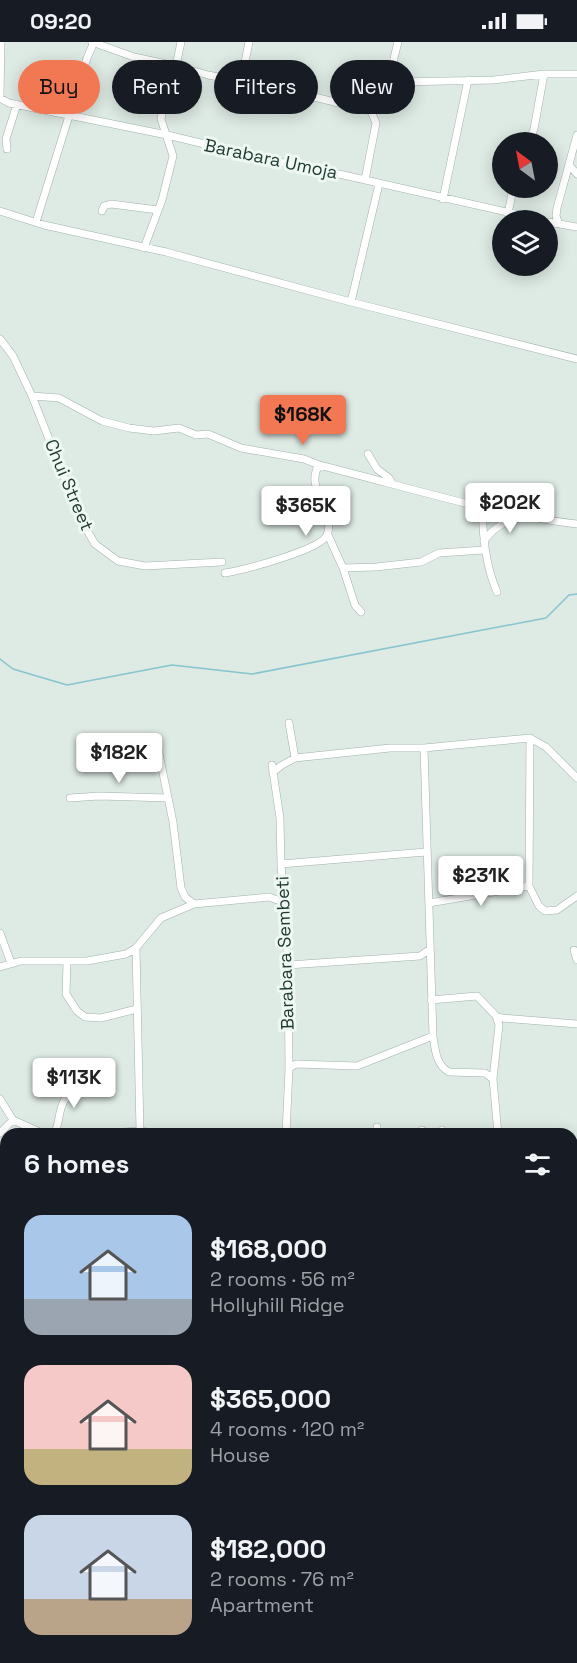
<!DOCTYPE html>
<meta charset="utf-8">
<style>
:root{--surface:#171b24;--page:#20242c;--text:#f1f3f6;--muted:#9ea1a6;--accent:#f27854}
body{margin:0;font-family:"Space Grotesk",sans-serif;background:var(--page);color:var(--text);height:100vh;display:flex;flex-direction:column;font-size:22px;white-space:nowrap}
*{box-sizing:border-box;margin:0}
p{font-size:20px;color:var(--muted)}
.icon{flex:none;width:33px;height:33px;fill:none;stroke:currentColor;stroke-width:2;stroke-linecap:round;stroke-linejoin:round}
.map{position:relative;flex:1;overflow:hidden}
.details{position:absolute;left:0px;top:1086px;width:578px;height:536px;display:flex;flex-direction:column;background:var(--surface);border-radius:18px 18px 0 0;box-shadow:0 3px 15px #0003}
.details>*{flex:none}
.guide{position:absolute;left:18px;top:18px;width:542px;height:54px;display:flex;gap:12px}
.needle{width:39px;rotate:328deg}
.controls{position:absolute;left:492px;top:90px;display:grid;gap:12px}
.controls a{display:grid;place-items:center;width:66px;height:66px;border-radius:50%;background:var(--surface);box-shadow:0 3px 15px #0003;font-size:30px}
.price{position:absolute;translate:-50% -51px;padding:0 14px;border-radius:6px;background:#fff;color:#222;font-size:20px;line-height:39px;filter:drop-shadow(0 2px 3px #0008)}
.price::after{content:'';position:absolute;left:50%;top:36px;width:18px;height:14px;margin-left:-9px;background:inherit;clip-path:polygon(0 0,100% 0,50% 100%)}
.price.selected{background:var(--accent);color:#111}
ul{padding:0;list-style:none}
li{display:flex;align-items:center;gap:18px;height:150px;padding:0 24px}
li span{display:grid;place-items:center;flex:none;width:168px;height:120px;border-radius:18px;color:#555}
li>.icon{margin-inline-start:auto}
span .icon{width:72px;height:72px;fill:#fffc;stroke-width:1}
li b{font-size:26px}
h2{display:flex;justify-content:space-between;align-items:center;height:72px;padding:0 24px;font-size:26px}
.pill{padding:0 21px;border-radius:27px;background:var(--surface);box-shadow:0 3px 15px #0003;font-size:21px;line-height:54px}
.pill.selected{background:var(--accent);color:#111}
.status{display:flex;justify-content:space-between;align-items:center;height:42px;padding:0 30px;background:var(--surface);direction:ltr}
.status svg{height:16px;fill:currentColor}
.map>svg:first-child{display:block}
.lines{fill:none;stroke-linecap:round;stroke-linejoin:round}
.stream{stroke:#85c5d0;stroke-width:1.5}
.river{stroke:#85c5d0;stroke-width:10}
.minor-casing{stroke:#a1b1ab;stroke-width:8}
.minor{stroke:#fff;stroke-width:7}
.labels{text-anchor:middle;stroke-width:6;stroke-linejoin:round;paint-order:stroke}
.street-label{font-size:18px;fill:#1f3932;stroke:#eef7f2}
</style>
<div class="status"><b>09:20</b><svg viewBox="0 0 49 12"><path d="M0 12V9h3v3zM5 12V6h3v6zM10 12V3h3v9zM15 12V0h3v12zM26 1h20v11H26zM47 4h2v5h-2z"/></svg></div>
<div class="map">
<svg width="577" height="1621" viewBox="0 0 577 1621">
<rect width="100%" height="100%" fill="#deeae4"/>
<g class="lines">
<!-- stream -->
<path class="stream" d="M0,617L13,627L67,643L172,623L252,632L546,576L569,553L577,552"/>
<!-- river -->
<path class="river" d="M44,1621L50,1616"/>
<defs>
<path id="minor" d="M1,0L0,56L9,61L167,93L309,127L339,132L542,178
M92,0L134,15L176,24L208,33L286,48L371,69L380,66L390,46L398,40L494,38L544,32H577
M176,24L181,0
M241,40L249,0
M393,42L394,16L398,0
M529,100L534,87L544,32
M7,107L6,97L17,62
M569,123L577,132
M365,138L376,81L371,69
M443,157L468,38
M0,169L44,183L166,210L351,260L577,317
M102,169L104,164L111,162L158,168
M508,172L513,146
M36,180L87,16L94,0
M548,180L577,185
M559,182L556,174L557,166L577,93
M144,206L162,158L173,114L161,77L169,23
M351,260L379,142
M0,297L13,314L32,354L81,478L95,502L118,519L145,524L222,520
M32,354L59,356L102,379L129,386L154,389L179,386L196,393L208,392L241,406L304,417L319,423C404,444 490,472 577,482
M368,412L377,427L389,436L392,441
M482,464C483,494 485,522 497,550
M328,493L343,526L355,563L361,570
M484,499C494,485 506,478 524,475
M343,526L376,525L421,520L439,511L484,508
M225,531C243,528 321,508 327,493C332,482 325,468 321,458C316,445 311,436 319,423
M289,681L295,716
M530,696L529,844L539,864L545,869L557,868L577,854
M157,702L173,780L181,846L185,855L194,862
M424,706L433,994C435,1007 436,1023 449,1030L485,1031L493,1037L498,1092
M272,723L280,776L281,822L288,923L289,1026L286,1092
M273,730L282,723L295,716L390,706H424L530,696L546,705L577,736
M70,756L99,754L168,756
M281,822L426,810
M429,861L529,844
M0,891L11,921
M136,906L140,1089
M574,908L577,918
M67,920L66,952L77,969L85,975L101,976L137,967
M288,923L420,914L430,907
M0,925L21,919H87L126,912L136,906L161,876L194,862L269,855L283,860
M431,958L477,954L496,974L502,976L577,982
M289,1026L296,1022L357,1024L433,994
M493,1037L499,983L496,974
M0,1057L13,1078L44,1092
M377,1085V1092
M422,1088L423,1092
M442,1088L444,1092
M0,1091L13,1078
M54,1092C60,1082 58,1069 64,1059C69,1050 78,1048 83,1037
M90,1092L140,1089L160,1092
M572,1125L577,1123
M0,1150L6,1155
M0,1185L6,1179
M0,1200L6,1210
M572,1249L577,1248
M0,1299L6,1295
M0,1313L6,1323
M572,1332L577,1331
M0,1384L6,1379
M0,1436L6,1434
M572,1463L577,1462
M0,1508L6,1506
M572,1556H577
M0,1559L6,1568
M34,1616L37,1621
M460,1616L461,1621"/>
</defs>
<!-- minor casing -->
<use href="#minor" class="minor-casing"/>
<!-- minor -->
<use href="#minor" class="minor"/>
</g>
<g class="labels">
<!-- street labels -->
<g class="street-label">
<text transform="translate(271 117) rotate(12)" y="6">Barabara Umoja</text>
<text transform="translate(69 443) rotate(67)" y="6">Chui Street</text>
<text transform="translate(285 911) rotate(-92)" y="6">Barabara Sembeti</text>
</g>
</g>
</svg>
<div class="controls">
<a><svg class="needle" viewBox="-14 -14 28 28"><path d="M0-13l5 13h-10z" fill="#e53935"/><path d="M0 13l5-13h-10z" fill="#9ea1a6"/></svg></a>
<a><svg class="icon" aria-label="layers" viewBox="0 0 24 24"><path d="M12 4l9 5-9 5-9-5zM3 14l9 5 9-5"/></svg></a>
</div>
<b class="price selected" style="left:303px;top:404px">$168K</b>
<b class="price" style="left:510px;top:492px">$202K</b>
<b class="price" style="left:306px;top:495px">$365K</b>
<b class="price" style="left:119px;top:742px">$182K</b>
<b class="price" style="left:481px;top:865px">$231K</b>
<b class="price" style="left:74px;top:1067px">$113K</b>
<div class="guide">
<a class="pill selected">Buy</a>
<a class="pill">Rent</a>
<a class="pill">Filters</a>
<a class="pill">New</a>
</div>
<section class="details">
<h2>6 homes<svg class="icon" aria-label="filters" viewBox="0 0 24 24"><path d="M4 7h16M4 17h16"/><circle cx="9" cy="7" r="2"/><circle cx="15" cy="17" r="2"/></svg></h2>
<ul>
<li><span style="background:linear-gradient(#a9c7e8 70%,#9aa5b1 0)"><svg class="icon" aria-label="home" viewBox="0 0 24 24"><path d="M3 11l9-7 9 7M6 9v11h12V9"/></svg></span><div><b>$168,000</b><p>2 rooms · 56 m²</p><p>Hollyhill Ridge</p></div></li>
<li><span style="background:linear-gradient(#f6c9c9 70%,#c2b280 0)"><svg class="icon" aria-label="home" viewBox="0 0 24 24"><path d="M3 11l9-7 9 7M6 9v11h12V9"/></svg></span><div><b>$365,000</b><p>4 rooms · 120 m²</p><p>House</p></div></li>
<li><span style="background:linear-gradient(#c9d6e8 70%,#b9a48a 0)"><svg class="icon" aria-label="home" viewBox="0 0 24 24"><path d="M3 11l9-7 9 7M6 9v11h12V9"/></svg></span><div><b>$182,000</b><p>2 rooms · 76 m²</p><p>Apartment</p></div></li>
</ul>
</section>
</div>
